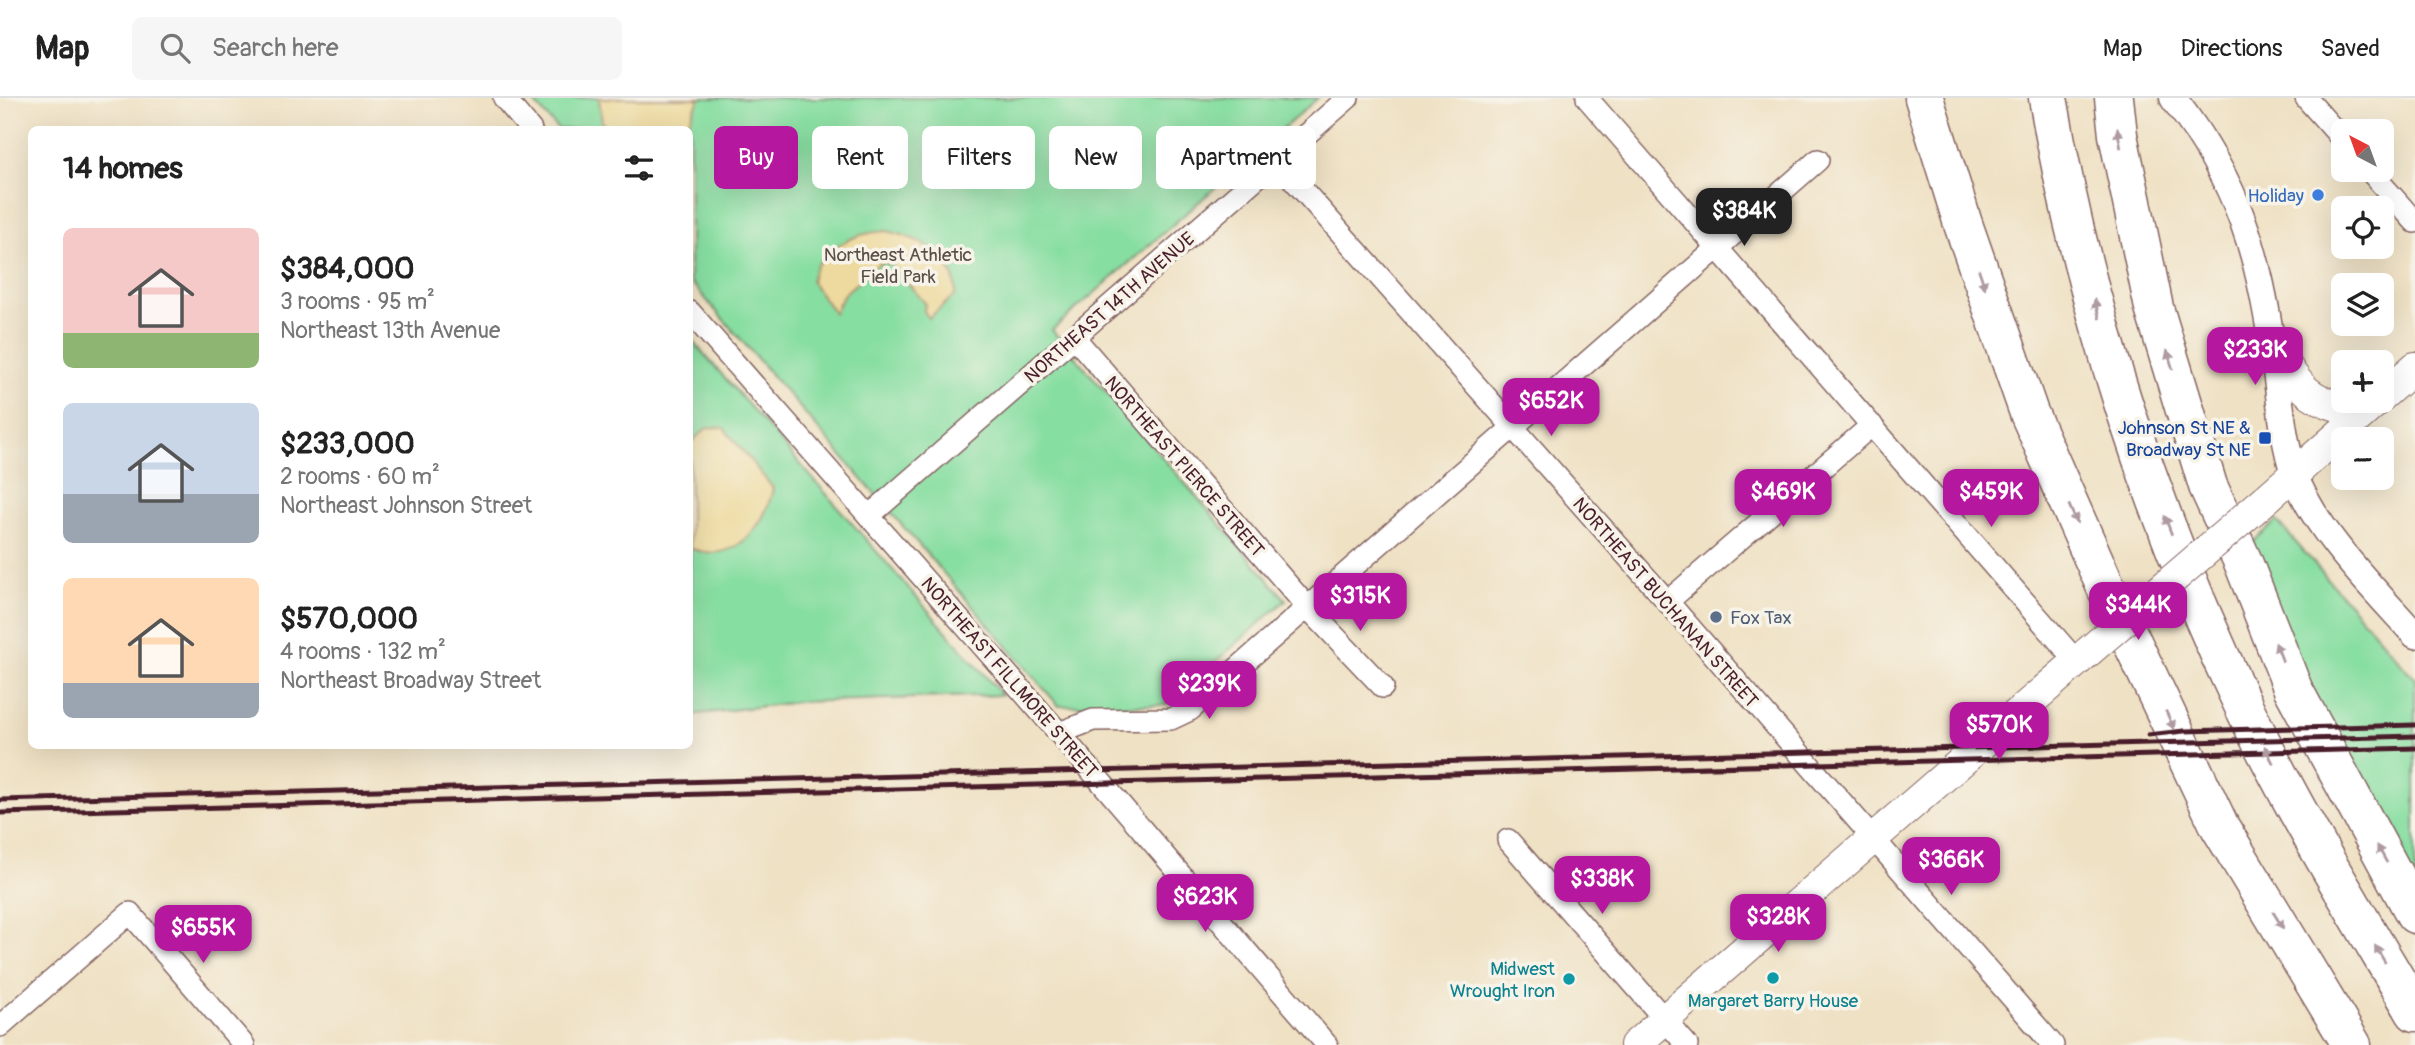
<!DOCTYPE html>
<meta charset="utf-8">
<style>
:root{--surface:#fff;--page:#f6f6f6;--text:#222;--muted:#767676;--line:#e0e0e0;--accent:#b5179e}
body{margin:0;font-family:Pangolin,sans-serif;background:var(--page);color:var(--text);height:100vh;display:flex;flex-direction:column;font-size:26px;white-space:nowrap}
*{box-sizing:border-box;margin:0}
p{font-size:23px;color:var(--muted)}
.icon{flex:none;width:38px;height:38px;fill:none;stroke:currentColor;stroke-width:2;stroke-linecap:round;stroke-linejoin:round}
.map{position:relative;flex:1;overflow:hidden}
.details{position:absolute;left:28px;top:28px;width:665px;height:623px;display:flex;flex-direction:column;background:var(--surface);border-radius:10px;box-shadow:0 7px 28px #0002}
.details>*{flex:none}
.banner{position:absolute;left:714px;top:28px;width:665px;height:63px;display:flex;gap:14px}
.needle{width:46px;rotate:319deg}
.tools{position:absolute;left:2331px;top:21px;display:grid;gap:14px}
.tools a{display:grid;place-items:center;width:63px;height:63px;border-radius:10px;background:var(--surface);box-shadow:0 7px 28px #0002;font-size:35px}
.price{position:absolute;translate:-50% -60px;padding:0 16px;border-radius:14px;background:var(--accent);color:#fff;font-size:23px;line-height:46px;filter:drop-shadow(0 2px 4px #0008)}
.price::after{content:'';position:absolute;left:50%;top:42px;width:21px;height:16px;margin-left:-10px;background:inherit;clip-path:polygon(0 0,100% 0,50% 100%)}
.price.active{background:#222;color:#fff}
ul{padding:0;list-style:none}
li{display:flex;align-items:center;gap:21px;height:175px;padding:0 35px}
li span{display:grid;place-items:center;flex:none;width:196px;height:140px;border-radius:10px;color:#555}
li>.icon{margin-inline-start:auto}
span .icon{width:84px;height:84px;fill:#fffc;stroke-width:1}
li b{font-size:30px}
h2{display:flex;justify-content:space-between;align-items:center;height:84px;padding:0 35px;font-size:30px}
.pill{padding:0 24px;border-radius:10px;background:var(--surface);box-shadow:0 7px 28px #0002;font-size:24px;line-height:63px}
.pill.active{background:var(--accent);color:#fff}
header{display:flex;align-items:center;gap:42px;box-sizing:border-box;height:98px;padding:0 35px;background:var(--surface);border-bottom:2px solid var(--line)}
header strong{font-size:33px}
nav{display:flex;gap:38px;margin-inline-start:auto;font-size:24px}
.search{width:490px;height:63px;background:var(--page);display:flex;align-items:center;gap:18px;box-sizing:border-box;padding:0 24px;border-radius:10px;color:var(--muted);font-size:26px}
.map>svg:first-child{display:block}
.green{fill:#87dea1;stroke:#687e66;stroke-width:2}
.sand{fill:#eeda9e;stroke:#9c7c64;stroke-width:2}
.lines{fill:none;stroke-linecap:round;stroke-linejoin:round}
.minor-casing{stroke:#846361;stroke-width:24}
.tertiary-casing{stroke:#846361;stroke-width:29}
.secondary-casing{stroke:#846361;stroke-width:32}
.motorway-casing{stroke:#846361;stroke-width:41}
.minor{stroke:#fff;stroke-width:21}
.tertiary{stroke:#fff;stroke-width:26}
.secondary{stroke:#fff;stroke-width:30}
.motorway{stroke:#fff;stroke-width:38}
.rail{stroke:#4a1f2b;stroke-width:5}
.secondary-bridge-casing{stroke:#846361;stroke-width:32;stroke-linecap:butt}
.secondary-bridge{stroke:#fff;stroke-width:30}
.oneway{fill:#ae9aa0}
.shop-dot{fill:#3f7fe0;stroke:#f7f3e8;stroke-width:2.5}
.transit-dot{fill:#1a4fb4;stroke:#f7f3e8;stroke-width:2.5}
.service-dot{fill:#5c6f8a;stroke:#f7f3e8;stroke-width:2.5}
.culture-dot{fill:#0f9aa8;stroke:#f7f3e8;stroke-width:2.5}
.labels{text-anchor:middle;stroke-width:7;stroke-linejoin:round;paint-order:stroke}
.shop-label{font-size:19px;fill:#366cbe;stroke:#f7f3e8;text-anchor:end}
.park-label{font-size:19px;fill:#594f48;stroke:#f7f3e8}
.street-label{font-size:19px;fill:#4a1f2b;stroke:#f7f3e8}
.transit-label{font-size:19px;fill:#164399;stroke:#f7f3e8;text-anchor:end}
.service-label{font-size:19px;fill:#4e5e75;stroke:#f7f3e8;text-anchor:start}
.culture-label{font-size:19px;fill:#0d838f;stroke:#f7f3e8;text-anchor:end}
</style>
<header>
<strong>Map</strong>
<div class="search"><svg class="icon" aria-label="search" viewBox="0 0 24 24"><circle cx="10" cy="10" r="6"/><path d="M15 15l6 6"/></svg>Search here</div>
<nav><a>Map</a><a>Directions</a><a>Saved</a></nav>
</header>
<div class="map">
<svg width="2415" height="947" viewBox="0 0 2415 947">
<rect width="100%" height="100%" fill="#f7f3e8"/>
<filter id="ink" filterUnits="userSpaceOnUse"><feTurbulence type="fractalNoise" baseFrequency=".0143" numOctaves="2"/><feDisplacementMap in="SourceGraphic" scale="14" xChannelSelector="R" yChannelSelector="G"/><feConvolveMatrix kernelMatrix="1 2 1 2 8 2 1 2 1" color-interpolation-filters="sRGB"/></filter>
<filter id="wash" filterUnits="userSpaceOnUse"><feTurbulence type="fractalNoise" baseFrequency=".00686" numOctaves="4" result="noise"/><feDisplacementMap in="SourceGraphic" scale="28" xChannelSelector="R" yChannelSelector="G"/><feGaussianBlur stdDeviation="1.57" result="paint"/><feColorMatrix in="noise" values="0 0 0 0 0 0 0 0 0 0 0 0 0 0 0 0 0 1.4 0 .05"/><feComposite in="paint" operator="in"/></filter>
<g filter="url(#wash)">
<rect width="100%" height="100%" fill="#efe1c4"/>
<!-- green -->
<path class="green" d="M530,0H1318L1052,232L1286,502L1166,607L1059,608L690,183V32L558,31Z
M690,240L1002,597L798,604L690,617Z
M2277,423L2415,581V788L2310,590L2248,448Z"/>
<!-- sand -->
<path class="sand" d="M599,0H700L685,31L609,32L602,24Z
M887,133C918,139 958,160 955,197L929,220L924,213L925,205L891,166L880,165L844,196L834,215L811,183C817,150 857,134 887,133Z
M708,329L724,330L773,390C765,430 734,468 690,450V345Z"/>
</g>
<g filter="url(#ink)">
<g class="lines">
<defs>
<path id="minor" d="M504,0L531,32
M1587,0L2077,564
M2306,0L2343,42
M1277,63L1660,495L2053,947
M2369,72L2415,124
M690,214L1059,635L1327,947
M1074,239L1308,510L1383,589
M869,418L1348,0
M1667,504L1872,327
M1059,635L1093,622L1171,621L1190,612L1818,62
M1508,742L1687,947
M0,928L130,815L244,947"/>
<path id="tertiary" d="M2173,0C2240,87 2258,153 2274,260C2280,297 2282,339 2294,375C2313,431 2376,493 2415,537"/>
<path id="secondary" d="M2272,244C2302,294 2305,301 2363,315
M2382,298L2415,269
M2266,401L2377,303
M1635,947L2088,554"/>
<path id="motorway" d="M1924,0L1963,126L2029,315L2104,485L2220,729L2352,947
M2048,0C2084,209 2152,417 2244,609C2294,714 2356,814 2415,914
M2114,0L2118,37L2154,210L2208,388L2243,464L2293,591L2415,816"/>
</defs>
<!-- minor casing -->
<use href="#minor" class="minor-casing"/>
<!-- tertiary casing -->
<use href="#tertiary" class="tertiary-casing"/>
<!-- secondary casing -->
<use href="#secondary" class="secondary-casing"/>
<!-- motorway casing -->
<use href="#motorway" class="motorway-casing"/>
<!-- minor -->
<use href="#minor" class="minor"/>
<!-- tertiary -->
<use href="#tertiary" class="tertiary"/>
<!-- secondary -->
<use href="#secondary" class="secondary"/>
<!-- motorway -->
<use href="#motorway" class="motorway"/>
<!-- rail -->
<path class="rail" d="M2148,637L2184,633L2415,627
M0,702L2415,638
M0,715L2415,650"/>
<defs>
<path id="secondary-bridge" d="M2088,554L2266,401"/>
</defs>
<!-- secondary-bridge casing -->
<use href="#secondary-bridge" class="secondary-bridge-casing"/>
<!-- secondary-bridge -->
<use href="#secondary-bridge" class="secondary-bridge"/>
</g>
<!-- one-way arrows -->
<defs><path id="oneway-solid" d="M-6-.8H1V-3.2L6.5 0L1 3.2V.8H-6Z" transform="scale(1.75)"/></defs>
<g class="oneway">
<use href="#oneway-solid" transform="translate(2119 40) rotate(-100)"/>
<use href="#oneway-solid" transform="translate(1982 181) rotate(71)"/>
<use href="#oneway-solid" transform="translate(2097 211) rotate(-105)"/>
<use href="#oneway-solid" transform="translate(2170 262) rotate(-107)"/>
<use href="#oneway-solid" transform="translate(2073 416) rotate(66)"/>
<use href="#oneway-solid" transform="translate(2168 427) rotate(-111)"/>
<use href="#oneway-solid" transform="translate(2279 554) rotate(-111)"/>
<use href="#oneway-solid" transform="translate(2170 622) rotate(65)"/>
<use href="#oneway-solid" transform="translate(2269 657) rotate(-117)"/>
<use href="#oneway-solid" transform="translate(2382 756) rotate(-119)"/>
<use href="#oneway-solid" transform="translate(2278 822) rotate(58)"/>
<use href="#oneway-solid" transform="translate(2380 856) rotate(-121)"/>
</g>
</g>
<!-- markers -->
<circle class="shop-dot" cx="2318" cy="97" r="7"/>
<rect class="transit-dot" x="2258" y="333" width="14" height="14" rx="3.5"/>
<circle class="service-dot" cx="1716" cy="519" r="7"/>
<g class="culture-dot">
<circle cx="1773" cy="880" r="7"/>
<circle cx="1569" cy="881" r="7"/>
</g>
<g class="labels">
<!-- shop labels -->
<g class="shop-label">
<text x="2304" y="104">Holiday</text>
</g>
<!-- park labels -->
<g class="park-label">
<text x="898" y="163">Northeast Athletic<tspan x="898" dy="22">Field Park</tspan></text>
</g>
<!-- street labels -->
<g class="street-label">
<text transform="translate(1109 209) rotate(-41)" y="7">NORTHEAST 14TH AVENUE</text>
<text transform="translate(1185 368) rotate(49)" y="7">NORTHEAST PIERCE STREET</text>
<text transform="translate(1666 504) rotate(49)" y="7">NORTHEAST BUCHANAN STREET</text>
<text transform="translate(1010 579) rotate(49)" y="7">NORTHEAST FILLMORE STREET</text>
</g>
<!-- transit labels -->
<g class="transit-label">
<text x="2251" y="336">Johnson St NE &amp;<tspan x="2251" dy="22">Broadway St NE</tspan></text>
</g>
<!-- service labels -->
<g class="service-label">
<text x="1730" y="526">Fox Tax</text>
</g>
<!-- culture labels -->
<g class="culture-label">
<text x="1555" y="877">Midwest<tspan x="1555" dy="22">Wrought Iron</tspan></text>
<text x="1773" y="909" text-anchor="middle">Margaret Barry House</text>
</g>
</g>
</svg>
<div class="tools">
<a><svg class="needle" viewBox="-14 -14 28 28"><path d="M0-13l5 13h-10z" fill="#e53935"/><path d="M0 13l5-13h-10z" fill="#767676"/></svg></a>
<a><svg class="icon" aria-label="locate" viewBox="0 0 24 24"><circle cx="12" cy="12" r="6"/><path d="M12 2v4M12 18v4M2 12h4M18 12h4"/></svg></a>
<a><svg class="icon" aria-label="layers" viewBox="0 0 24 24"><path d="M12 4l9 5-9 5-9-5zM3 14l9 5 9-5"/></svg></a>
<a>+</a>
<a>−</a>
</div>
<b class="price active" style="left:1744px;top:150px">$384K</b>
<b class="price" style="left:2255px;top:289px">$233K</b>
<b class="price" style="left:1551px;top:340px">$652K</b>
<b class="price" style="left:1783px;top:431px">$469K</b>
<b class="price" style="left:1991px;top:431px">$459K</b>
<b class="price" style="left:1360px;top:535px">$315K</b>
<b class="price" style="left:2138px;top:544px">$344K</b>
<b class="price" style="left:1209px;top:623px">$239K</b>
<b class="price" style="left:1999px;top:664px">$570K</b>
<b class="price" style="left:1951px;top:799px">$366K</b>
<b class="price" style="left:1602px;top:818px">$338K</b>
<b class="price" style="left:1205px;top:836px">$623K</b>
<b class="price" style="left:1778px;top:856px">$328K</b>
<b class="price" style="left:203px;top:867px">$655K</b>
<div class="banner">
<a class="pill active">Buy</a>
<a class="pill">Rent</a>
<a class="pill">Filters</a>
<a class="pill">New</a>
<a class="pill">Apartment</a>
</div>
<section class="details">
<h2>14 homes<svg class="icon" aria-label="filters" viewBox="0 0 24 24"><path d="M4 7h16M4 17h16"/><circle cx="9" cy="7" r="2"/><circle cx="15" cy="17" r="2"/></svg></h2>
<ul>
<li><span style="background:linear-gradient(#f6c9c9 75%,#8fb573 0)"><svg class="icon" aria-label="home" viewBox="0 0 24 24"><path d="M3 11l9-7 9 7M6 9v11h12V9"/></svg></span><div><b>$384,000</b><p>3 rooms · 95 m²</p><p>Northeast 13th Avenue</p></div></li>
<li><span style="background:linear-gradient(#c9d6e8 65%,#9aa5b1 0)"><svg class="icon" aria-label="home" viewBox="0 0 24 24"><path d="M3 11l9-7 9 7M6 9v11h12V9"/></svg></span><div><b>$233,000</b><p>2 rooms · 60 m²</p><p>Northeast Johnson Street</p></div></li>
<li><span style="background:linear-gradient(#ffd9b3 75%,#9aa5b1 0)"><svg class="icon" aria-label="home" viewBox="0 0 24 24"><path d="M3 11l9-7 9 7M6 9v11h12V9"/></svg></span><div><b>$570,000</b><p>4 rooms · 132 m²</p><p>Northeast Broadway Street</p></div></li>
</ul>
</section>
</div>
